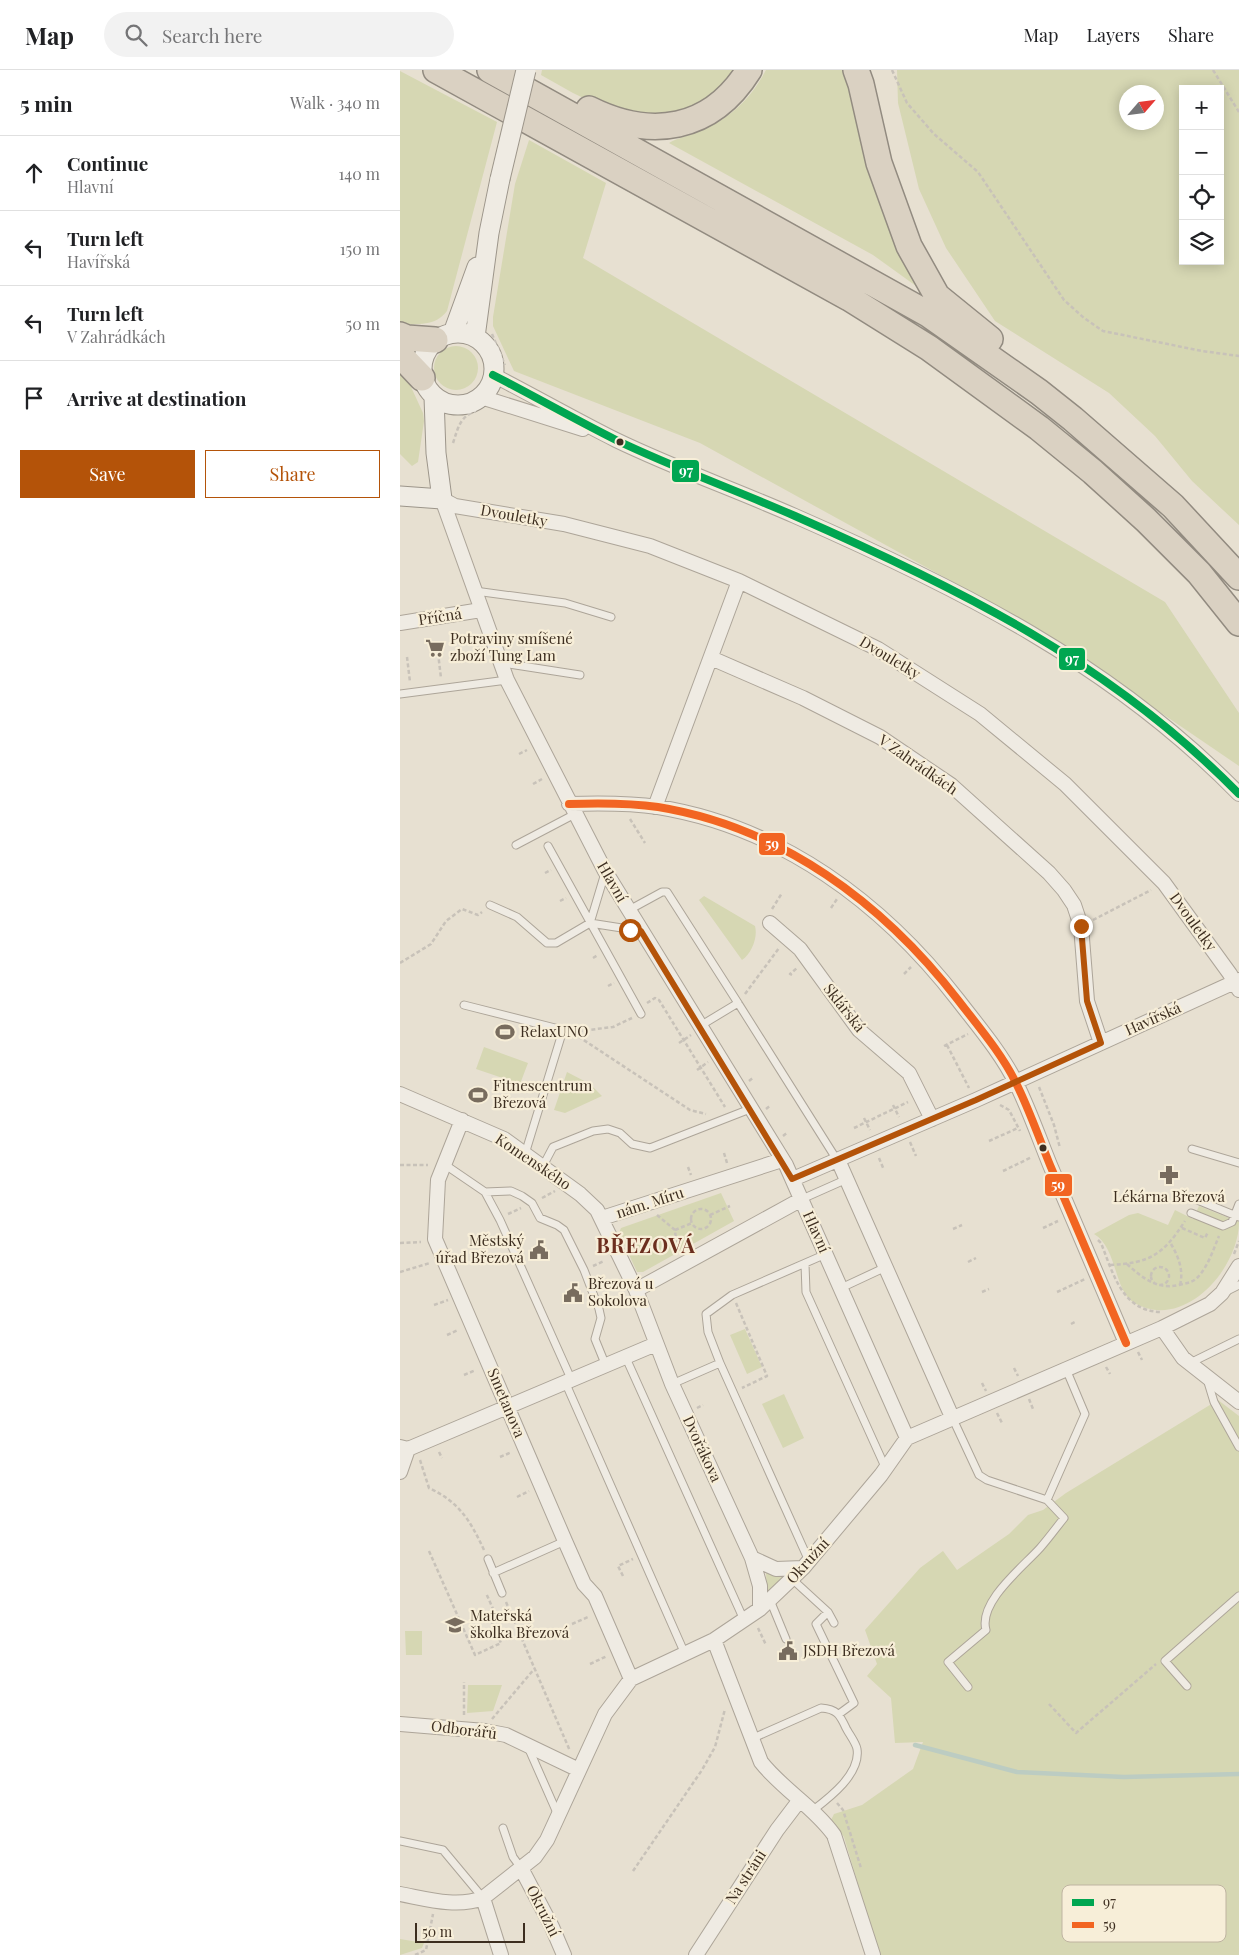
<!DOCTYPE html>
<meta charset="utf-8">
<style>
body{margin:0;font-family:"Playfair Display",serif;background:#f2f2f2;color:#202124}
.controls{position:absolute;right:15px;top:15px;display:grid;overflow:hidden;border-radius:0px;box-shadow:0 2px 12px #0003}
.controls button{width:45px;height:45px;display:grid;place-items:center;padding:0;border:0;border-bottom:1px solid #e0e0e0;background:#fff;color:#202124;font:25px sans-serif}
.compass{position:absolute;left:719px;top:15px;width:45px;height:45px;border-radius:50%;background:#fff;box-shadow:0 2px 12px #0003;rotate:62deg}
.scale{position:absolute;left:15px;bottom:12px;width:110px;box-sizing:border-box;padding-left:5px;border:2px solid #3d2e20;border-top:0;font-size:14px;line-height:18px;white-space:nowrap;color:#3d2e20;-webkit-text-stroke:4px #f7eed8;paint-order:stroke}
.stop{position:absolute;width:15px;height:15px;margin:-11px;border:4px solid #b45309;border-radius:50%;background:#fff}
.stop.end{background:#b45309;border-color:#fff;box-shadow:0 1px 5px #0008}
.list{margin:0;padding:0;list-style:none}
h2{display:flex;justify-content:space-between;align-items:center;height:65px;margin:0;padding:0 20px;font-size:21px}
h2 small{font-size:16px;font-weight:400;color:#757577}
.list li{display:grid;grid-template-columns:32px 1fr auto;gap:15px;align-items:center;box-sizing:border-box;height:75px;padding:0 20px;border-top:1px solid #e0e0e0}
.list b{display:block;font-size:19px;white-space:nowrap}
.list p{margin:0;font-size:16px;white-space:nowrap;color:#757577}
.list em{font-size:16px;font-style:normal;color:#757577}
.actions{display:flex;gap:10px;padding:15px 20px}
.actions a{flex:1;padding:11px 0;border:1px solid #b45309;border-radius:0px;text-align:center;font-size:18px;color:#b45309}
.actions .main{background:#b45309;color:#fff}
.icon{flex:none;width:28px;height:28px;fill:none;stroke:currentColor;stroke-width:2;stroke-linecap:round;stroke-linejoin:round}
.map{position:relative;flex:none;width:839px;height:1885px;overflow:hidden}
header{display:flex;align-items:center;gap:30px;box-sizing:border-box;height:70px;padding:0 25px;background:#fff;border-bottom:1px solid #e0e0e0}
header strong{font-size:24px}
nav{display:flex;gap:28px;margin-inline-start:auto;font-size:18px}
.search{width:350px;height:45px;background:#f2f2f2;display:flex;align-items:center;gap:12px;box-sizing:border-box;padding:0 18px;border-radius:28px;color:#757577;font-size:19px}
main{display:flex}
aside{flex:1;background:#fff}
.map>svg:first-child{display:block}
.green{fill:#d6d7b3;fill-rule:evenodd}
.lines{fill:none;stroke-linecap:round;stroke-linejoin:round}
.stream{stroke:#bcccc2;stroke-width:4.5}
.lane-casing{stroke:#ada599;stroke-width:9}
.street-casing{stroke:#ada599;stroke-width:16}
.secondary-casing{stroke:#9c958a;stroke-width:21}
.highway-casing{stroke:#928b80;stroke-width:28}
.path{stroke:#c8c2b9;stroke-width:2.5;stroke-dasharray:4 2.5;stroke-linecap:butt}
.lane{stroke:#efebe3;stroke-width:7}
.street{stroke:#efebe3;stroke-width:14}
.secondary{stroke:#efebe3;stroke-width:19}
.highway{stroke:#dad1c2;stroke-width:25}
.secondary-bridge-casing{stroke:#9c958a;stroke-width:21;stroke-linecap:butt}
.secondary-bridge{stroke:#efebe3;stroke-width:19}
.bus-1-casing{stroke:#f7eed8;stroke-width:11}
.bus-2-casing{stroke:#f7eed8;stroke-width:11}
.bus-1{stroke:#00a651;stroke-width:8}
.bus-2{stroke:#f26522;stroke-width:8}
.route{stroke:#b45309;stroke-width:6}
.bus-dot{fill:#3d2e20;stroke:#f7eed8;stroke-width:2}
.labels{text-anchor:middle;stroke-width:4.5;stroke-linejoin:round;paint-order:stroke}
.street-label{font-size:15px;fill:#3d2e20;stroke:#f7eed8}
.poi-label{font-size:15px;fill:#3d2e20;stroke:#f7eed8;text-anchor:start}
.district-label{font-size:20px;font-weight:bold;letter-spacing:1px;fill:#6b2e1e;stroke:#f7eed8}
.key{fill:#f7eed8;stroke:#bfb4a1;stroke-width:1}
.key-label{font-size:14px;fill:#3d2e20}
.line-badge{stroke:#f7eed8;stroke-width:2}
.badge-label{font-size:14px;text-anchor:middle;font-weight:bold;fill:#fff}
</style>
<header>
<strong>Map</strong>
<div class="search"><svg class="icon" aria-label="search" viewBox="0 0 24 24"><circle cx="10" cy="10" r="6"/><path d="M15 15l6 6"/></svg>Search here</div>
<nav><a>Map</a><a>Layers</a><a>Share</a></nav>
</header>
<main>
<aside>
<h2>5 min<small>Walk · 340 m</small></h2>
<ul class="list">
<li><svg class="icon" aria-label="ahead" viewBox="0 0 24 24"><path d="M12 20V5M6 11l6-6 6 6"/></svg><div><b>Continue</b><p>Hlavní</p></div><em>140 m</em></li>
<li><svg class="icon" aria-label="left" viewBox="0 0 24 24"><path d="M17 20v-9H6M10 6l-5 5 5 5"/></svg><div><b>Turn left</b><p>Havířská</p></div><em>150 m</em></li>
<li><svg class="icon" aria-label="left" viewBox="0 0 24 24"><path d="M17 20v-9H6M10 6l-5 5 5 5"/></svg><div><b>Turn left</b><p>V Zahrádkách</p></div><em>50 m</em></li>
<li><svg class="icon" aria-label="arrive" viewBox="0 0 24 24"><path d="M6 21V4h12l-3 4 3 4H6"/></svg><div><b>Arrive at destination</b></div></li>
</ul>
<div class="actions"><a class="main">Save</a><a>Share</a></div>
</aside>
<div class="map">
<svg width="839" height="1885" viewBox="0 0 839 1885">
<rect width="100%" height="100%" fill="#e7e0d1"/>
<path class="green" d="M 142,0 L 342,0 L 319,28 L 264,50 L 202,37 L 173,23 L 141,5 Z
M 366,0 L 443,0 L 454,39 L 523,221 L 473,185 L 269,73 C 277,68 288,66 298,62 C 329,49 350,30 366,0 Z
M 497,0 L 839,0 L 839,455 L 792,411 L 755,366 L 709,323 L 595,251 L 546,178 L 519,119 L 498,33 ZM 783,19 L 820,19 L 820,191 L 783,191 ZM 726,22 L 756,22 L 756,52 L 726,52 Z
M 0,1 L 97,52 L 47,241 C 35,257 18,253 0,255 Z
M 129,70 L 206,113 L 183,188 L 765,532 L 839,643 L 839,696 L 635,557 L 300,373 L 114,301 L 93,256 L 93,247 L 115,114 Z
M34 298a22 22 0 1 1 44 0a22 22 0 1 1-44 0Z
M 0,300 L 6,306 L 23,343 L 24,351 L 18,392 L 12,396 L 0,384 Z
M 304,826 L 355,856 C 358,867 352,883 342,890 L 299,830 Z
M 84,977 L 128,993 L 120,1014 L 76,999 Z
M 167,1002 L 190,1014 L 202,1026 L 165,1043 L 154,1040 Z
M 321,1123 L 334,1151 L 243,1202 L 237,1202 L 219,1163 L 221,1158 Z
M 799,1136 L 839,1152 C 839,1199 783,1263 733,1232 C 714,1220 717,1177 694,1164 L 729,1145 L 738,1143 L 768,1155 L 775,1140 L 793,1149 Z
M 345,1259 L 362,1297 L 347,1304 L 330,1265 Z
M 384,1324 L 404,1368 L 383,1378 L 362,1334 Z
M 818,1330 L 839,1346 L 839,1885 L 479,1885 L 444,1767 L 431,1750 L 434,1744 L 462,1735 L 513,1699 L 523,1672 L 495,1673 L 491,1628 L 467,1606 L 477,1594 L 465,1560 L 520,1498 L 543,1481 L 557,1500 L 609,1464 L 628,1445 L 643,1440 L 666,1423 Z
M 366,1503 L 388,1506 L 367,1526 Z
M 5,1561 L 22,1561 L 22,1585 L 6,1585 Z
M 68,1615 L 102,1615 L 93,1641 L 67,1643 Z
M 0,1869 L 24,1873 L 22,1878 L 0,1885 Z"/>
<g class="lines">
<path class="stream" d="M 515,1675 L 617,1702 L 724,1707 L 839,1704"/>
<g class="lane-casing">
<path id="lane" d="M 75,521 L 165,533 L 211,547
M 101,596 L 109,594 L 180,605
M 0,624 L 107,610
M 116,775 L 175,744
M 148,776 L 241,944
M 90,835 L 117,847 L 147,873 L 156,873 L 190,853 L 241,861
M 229,840 L 262,822 L 267,822 L 338,933
M 190,853 L 205,803
M 64,935 L 163,960 L 125,1084
M 300,956 L 338,933 L 437,1090
M 792,1079 L 839,1093
M 44,1094 L 85,1122 L 100,1150 L 172,1311
M 143,1096 L 153,1077 L 193,1061 L 208,1059 L 220,1063 L 232,1074 L 250,1078 L 350,1039
M 85,1122 L 111,1121 L 122,1126 L 132,1133 L 140,1148 L 157,1155 L 164,1160 L 184,1200 L 199,1239 L 201,1248 L 195,1269 L 206,1296
M 790,1127 L 839,1147
M 402,1129 L 447,1109
M 791,1143 L 823,1156 L 832,1152 L 839,1134
M 405,1194 L 406,1222 L 486,1399
M 441,1218 L 486,1197
M 825,1222 L 839,1215
M 226,1288 L 344,1550
M 790,1293 L 839,1269
M 807,1309 L 814,1332 L 839,1377
M 166,1314 L 285,1584
M 272,1314 L 320,1293
M 552,1347 L 579,1405 L 587,1410 L 647,1430 L 685,1344 L 666,1299
M 88,1489 L 102,1523
M 409,1491 L 320,1293 L 308,1262 L 306,1244 L 332,1225 L 426,1184
M 93,1503 L 165,1471
M 392,1509 L 428,1542 L 434,1553
M 370,1530 L 386,1569
M 428,1542 L 416,1554 L 454,1633 L 439,1644
M 787,1616 L 765,1591 L 839,1526
M 568,1617 L 548,1592 L 586,1560 C 578,1532 623,1497 640,1478 C 648,1469 656,1458 664,1448 L 647,1430
M 351,1669 L 421,1638 C 437,1639 440,1645 446,1658 C 449,1664 456,1673 457,1679 C 461,1704 429,1728 412,1741
M 128,1677 L 158,1745
M 103,1758 L 113,1787 L 121,1798
M 0,1771 L 43,1780 L 83,1828"/>
</g>
<g class="street-casing">
<path id="street" d="M 93,305 C 134,326 174,349 216,370 C 274,398 336,420 395,446 C 559,518 712,594 839,724
M 81,327 L 183,359
M 42,429 L 107,610 L 205,801 L 386,1095 L 507,1368
M 42,429 L 55,436 L 164,454 L 250,476 L 339,511 L 478,579 L 580,644 L 665,714 L 764,813 L 830,904 L 839,920
M 0,553 L 81,540
M 311,588 L 403,628 L 480,667 L 551,715 L 649,803 L 664,820 L 674,835 L 681,856 L 687,931 L 701,973
M 169,734 C 198,733 230,733 258,737 C 381,757 483,833 558,930 C 578,956 602,984 616,1013 C 629,1039 639,1068 650,1095 C 675,1154 701,1214 726,1273
M 255,737 L 339,511
M 370,853 L 400,879 L 459,960 L 509,1003 L 532,1049
M 0,1024 L 104,1069 L 180,1124 L 197,1140 L 236,1220 L 272,1314 L 352,1488 L 360,1516 L 360,1539
M 62,1050 L 38,1110 L 35,1169 L 165,1471 L 184,1514 L 195,1526 L 231,1609
M 438,1090 L 552,1347
M 393,1109 L 576,1030 L 839,910
M 202,1148 L 382,1090
M 236,1220 L 402,1129
M 762,1258 L 783,1288 L 839,1332
M 0,1377 L 8,1379 L 256,1274
M 0,1402 L 8,1379
M 352,1488 L 376,1499 L 403,1498
M 314,1570 L 361,1692 C 382,1719 414,1737 434,1765 L 473,1885
M 0,1654 L 85,1661 L 106,1665 L 179,1700
M 121,1798 L 152,1857 L 164,1885
M 0,1824 C 27,1829 57,1838 83,1828 L 135,1787 L 147,1770 L 205,1644 L 231,1609 L 314,1570 L 360,1539 L 403,1498 L 481,1405 L 507,1368 L 762,1258 L 810,1234 L 822,1223 L 839,1196
M 83,1828 L 101,1885
M 296,1885 L 377,1760 L 399,1731"/>
</g>
<g class="secondary-casing">
<path id="secondary" d="M22 299a36 36 0 1 1 72 0a36 36 0 1 1-72 0Z
M 53,263 L 77,197
M 75,267 L 89,163 L 100,109
M 0,426 L 42,429 L 36,383 L 34,327"/>
</g>
<g class="highway-casing">
<path id="highway" d="M 36,0 L 449,228 L 529,278 L 639,358 L 693,402 L 746,450 L 799,503 L 839,553
M 90,0 L 528,244 L 639,322 L 673,349 L 773,436 L 839,507
M 456,0 L 461,14 L 479,93 L 509,176 L 537,226 L 590,269
M 189,39 C 251,70 311,61 349,0
M 0,265 L 7,268 L 35,270
M 0,285 L 22,308"/>
</g>
<path class="path" d="M 492,0 L 507,33 L 534,64 L 578,102 L 664,230 L 684,248 L 703,261 L 802,281 L 839,286
M 813,0 L 839,42
M 92,264 L 105,295
M 53,373 C 58,358 60,346 76,341
M 38,583 L 41,608
M 7,587 L 10,612
M 119,684 L 127,680
M 133,714 L 142,709
M 230,749 L 245,773
M 145,803 L 151,800
M 160,831 L 166,828
M 431,838 L 437,829
M 372,839 L 382,823
M 693,850 L 751,820
M 193,888 L 198,885
M 0,893 L 31,874 L 46,851 L 62,839 L 78,845 L 82,842
M 504,904 L 511,897
M 392,905 L 390,904 L 397,898
M 208,916 L 214,913
M 345,924 L 379,878
M 247,933 L 255,928 L 259,930 L 325,1037
M 172,962 L 213,957 L 232,948
M 173,963 L 290,1040 L 306,1044
M 279,973 L 291,965
M 547,975 L 569,1018
M 544,976 L 568,964
M 297,1000 L 308,992
M 349,1011 L 354,1007
M 639,1017 L 654,1055 L 660,1078
M 493,1035 L 499,1047
M 600,1035 L 609,1040 L 620,1061
M 366,1039 L 371,1035
M 464,1048 L 470,1060
M 454,1058 L 508,1032
M 383,1066 L 388,1062
M 589,1071 L 618,1058
M 510,1072 L 516,1086
M 324,1083 L 327,1093
M 479,1088 L 484,1100
M 0,1095 L 28,1095
M 288,1097 L 291,1105
M 603,1101 L 632,1087
M 142,1128 L 155,1121
M291 1149a10 10 0 1 1 20 0a10 10 0 1 1-20 0Z
M 108,1144 L 121,1138
M 257,1145 L 275,1160 L 277,1181
M 310,1145 L 330,1136
M 643,1158 L 658,1151
M 782,1158 L 805,1168 L 808,1162
M 553,1159 L 562,1155
M 275,1160 L 292,1153
M 698,1170 L 701,1173 C 713,1203 722,1242 762,1242
M 0,1173 L 21,1172
M 771,1174 C 778,1186 784,1200 780,1215
M 834,1184 L 839,1171
M 568,1192 L 576,1188
M 727,1194 C 742,1208 758,1220 779,1215 C 786,1213 792,1213 797,1208 C 808,1197 813,1180 819,1166
M 710,1195 C 750,1193 763,1185 785,1151
M 193,1196 L 204,1191
M751 1206a9 9 0 1 1 18 0a9 9 0 1 1-18 0Z
M 0,1202 L 30,1193
M 582,1222 L 589,1219
M 657,1222 L 685,1209
M 336,1233 L 367,1306 L 342,1318
M 34,1235 L 48,1230
M 671,1254 L 675,1252
M 47,1265 L 58,1260
M 738,1282 L 742,1290
M 706,1297 L 710,1304
M 614,1298 L 618,1306
M 64,1305 L 76,1300
M 582,1313 L 586,1321
M 629,1329 L 633,1339
M 297,1338 L 303,1335
M 597,1343 L 602,1353
M 39,1382 L 42,1388
M 100,1387 L 112,1382
M 20,1390 L 29,1418 C 59,1432 70,1450 84,1480
M 117,1427 L 129,1421
M 29,1481 L 75,1585 L 101,1573 L 91,1550 L 97,1548 L 86,1523
M 223,1506 L 218,1496 L 233,1489
M 106,1532 L 170,1681
M 172,1554 L 188,1547
M 358,1558 L 366,1575
M 190,1594 L 207,1586
M 649,1634 L 676,1663 L 756,1594
M 64,1645 L 64,1612
M 92,1649 L 135,1598
M 437,1733 L 443,1740 L 461,1798
M 233,1801 L 302,1700 L 315,1677 L 325,1639
M 15,1885 L 26,1880 L 33,1844"/>
<use href="#lane" class="lane"/>
<use href="#street" class="street"/>
<use href="#secondary" class="secondary"/>
<use href="#highway" class="highway"/>
<g class="secondary-bridge-casing">
<path id="secondary-bridge" d="M 100,109 L 126,0"/>
</g>
<use href="#secondary-bridge" class="secondary-bridge"/>
<g class="bus-1-casing">
<path id="bus-1" d="M 93,305 C 134,326 174,349 216,370 C 274,398 336,420 395,446 C 559,518 712,594 839,724"/>
</g>
<g class="bus-2-casing">
<path id="bus-2" d="M 169,734 C 198,733 230,733 258,737 C 381,757 483,833 558,930 C 578,956 602,984 616,1013 C 629,1039 639,1068 650,1095 C 675,1154 701,1214 726,1273"/>
</g>
<use href="#bus-1" class="bus-1"/>
<use href="#bus-2" class="bus-2"/>
</g>
<g class="lines">
<path class="route" d="M 230,860 L 241,861 L 392,1109 L 576,1030 L 701,973 L 687,931 L 681,856"/>
</g>
<defs>
<g id="supermarket-bare" transform="scale(1.5)"><path d="M-6-5.5h2.5l.6 2H6L4.5 2H-2.5L-4.4-4H-6ZM-1.5 3.2a1.3 1.3 0 1 0 .1 0ZM3 3.2a1.3 1.3 0 1 0 .1 0Z" fill="#786c5e" stroke="#f7eed8" stroke-width="2.5" paint-order="stroke"/></g>
<g id="stadium-bare" transform="scale(1.5)"><path d="M0-5a6.5 5 0 1 0 0 10a6.5 5 0 1 0 0-10ZM-3.5-1.8h7v3.6h-7Z" fill="#786c5e" stroke="#f7eed8" stroke-width="2.5" paint-order="stroke"/></g>
<g id="pharmacy-bare" transform="scale(1.5)"><path d="M-2-6h4v4h4v4h-4v4h-4v-4h-4v-4h4Z" fill="#786c5e" stroke="#f7eed8" stroke-width="2.5" paint-order="stroke"/></g>
<g id="civic-bare" transform="scale(1.5)"><path d="M-.6-6.5H3V-4.5H.6V-3L4-1V1h2V6H-6V1h2V-1L-.6-3ZM-1.2 2.5V6h2.4V2.5Z" fill="#786c5e" stroke="#f7eed8" stroke-width="2.5" paint-order="stroke"/></g>
<g id="school-bare" transform="scale(1.5)"><path d="M0-5L7-2L0 1L-7-2ZM-4 1L0 2.5L4 1V4Q0 6-4 4Z" fill="#786c5e" stroke="#f7eed8" stroke-width="2.5" paint-order="stroke"/></g>
</defs>
<g fill-rule="evenodd">
<use href="#supermarket-bare" x="35" y="578"/>
<use href="#stadium-bare" x="105" y="962"/>
<use href="#stadium-bare" x="78" y="1025"/>
<use href="#pharmacy-bare" x="769" y="1105"/>
<use href="#civic-bare" x="139" y="1180"/>
<use href="#civic-bare" x="173" y="1223"/>
<use href="#school-bare" x="55" y="1555"/>
<use href="#civic-bare" x="388" y="1581"/>
</g>
<g class="bus-dot">
<circle cx="220" cy="372" r="4.5"/>
<circle cx="643" cy="1078" r="4.5"/>
</g>
<g class="labels">
<g class="street-label">
<text transform="translate(114 446) rotate(10)" y="5">Dvouletky</text>
<text transform="translate(40 547) rotate(-9)" y="5">Příčná</text>
<text transform="translate(490 588) rotate(31)" y="5">Dvouletky</text>
<text transform="translate(518 695) rotate(35)" y="5">V Zahrádkách</text>
<text transform="translate(212 812) rotate(60)" y="5">Hlavní</text>
<text transform="translate(793 852) rotate(54)" y="5">Dvouletky</text>
<text transform="translate(444 938) rotate(52)" y="5">Sklářská</text>
<text transform="translate(753 949) rotate(-24)" y="5">Havířská</text>
<text transform="translate(133 1092) rotate(34)" y="5">Komenského</text>
<text transform="translate(250 1133) rotate(-18)" y="5">nám. Míru</text>
<text transform="translate(416 1162) rotate(66)" y="5">Hlavní</text>
<text transform="translate(106 1333) rotate(67)" y="5">Smetanova</text>
<text transform="translate(302 1379) rotate(65)" y="5">Dvořákova</text>
<text transform="translate(408 1491) rotate(-48)" y="5">Okružní</text>
<text transform="translate(64 1660) rotate(7)" y="5">Odborářů</text>
<text transform="translate(346 1807) rotate(-57)" y="5">Na stráni</text>
<text transform="translate(143 1841) rotate(63)" y="5">Okružní</text>
</g>
<g class="poi-label">
<text x="50" y="574">Potraviny smíšené<tspan x="50" dy="17">zboží Tung Lam</tspan></text>
<text x="120" y="967">RelaxUNO</text>
<text x="93" y="1021">Fitnescentrum<tspan x="93" dy="17">Březová</tspan></text>
<text x="769" y="1132" text-anchor="middle">Lékárna Březová</text>
<text x="124" y="1176" text-anchor="end">Městský<tspan x="124" dy="17">úřad Březová</tspan></text>
<text x="188" y="1219">Březová u<tspan x="188" dy="17">Sokolova</tspan></text>
<text x="70" y="1551">Mateřská<tspan x="70" dy="17">školka Březová</tspan></text>
<text x="403" y="1586">JSDH Březová</text>
</g>
<g class="district-label">
<text x="246" y="1183">BŘEZOVÁ</text>
</g>
</g>
<rect x="662" y="1815" width="164" height="57" rx="8" class="key"/>
<rect x="672" y="1829" width="22" height="7" fill="#00a651"/>
<rect x="672" y="1852" width="22" height="6" fill="#f26522"/>
<g class="key-label">
<text x="703" y="1837">97</text>
<text x="703" y="1860">59</text>
</g>
<g class="line-badge">
<rect x="271" y="389" width="29" height="24" rx="5" fill="#00a651"/>
<rect x="658" y="577" width="28" height="24" rx="5" fill="#00a651"/>
<rect x="358" y="762" width="28" height="24" rx="5" fill="#f26522"/>
<rect x="644" y="1103" width="29" height="24" rx="5" fill="#f26522"/>
</g>
<g class="badge-label">
<text x="286" y="406">97</text>
<text x="672" y="594">97</text>
<text x="372" y="779">59</text>
<text x="658" y="1120">59</text>
</g>
</svg>
<div class="controls">
<button>+</button>
<button>−</button>
<button><svg class="icon" aria-label="locate" viewBox="0 0 24 24"><circle cx="12" cy="12" r="6"/><path d="M12 2v4M12 18v4M2 12h4M18 12h4"/></svg></button>
<button><svg class="icon" aria-label="layers" viewBox="0 0 24 24"><path d="M12 4l9 5-9 5-9-5zM3 14l9 5 9-5"/></svg></button>
</div>
<svg class="compass" viewBox="-18 -18 36 36"><path d="M0-13l5 13h-10z" fill="#e53935"/><path d="M0 13l5-13h-10z" fill="#757577"/></svg>
<div class="scale">50 m</div>
<div class="stop" style="left:230px;top:860px"></div>
<div class="stop end" style="left:681px;top:856px"></div>
</div>
</main>
